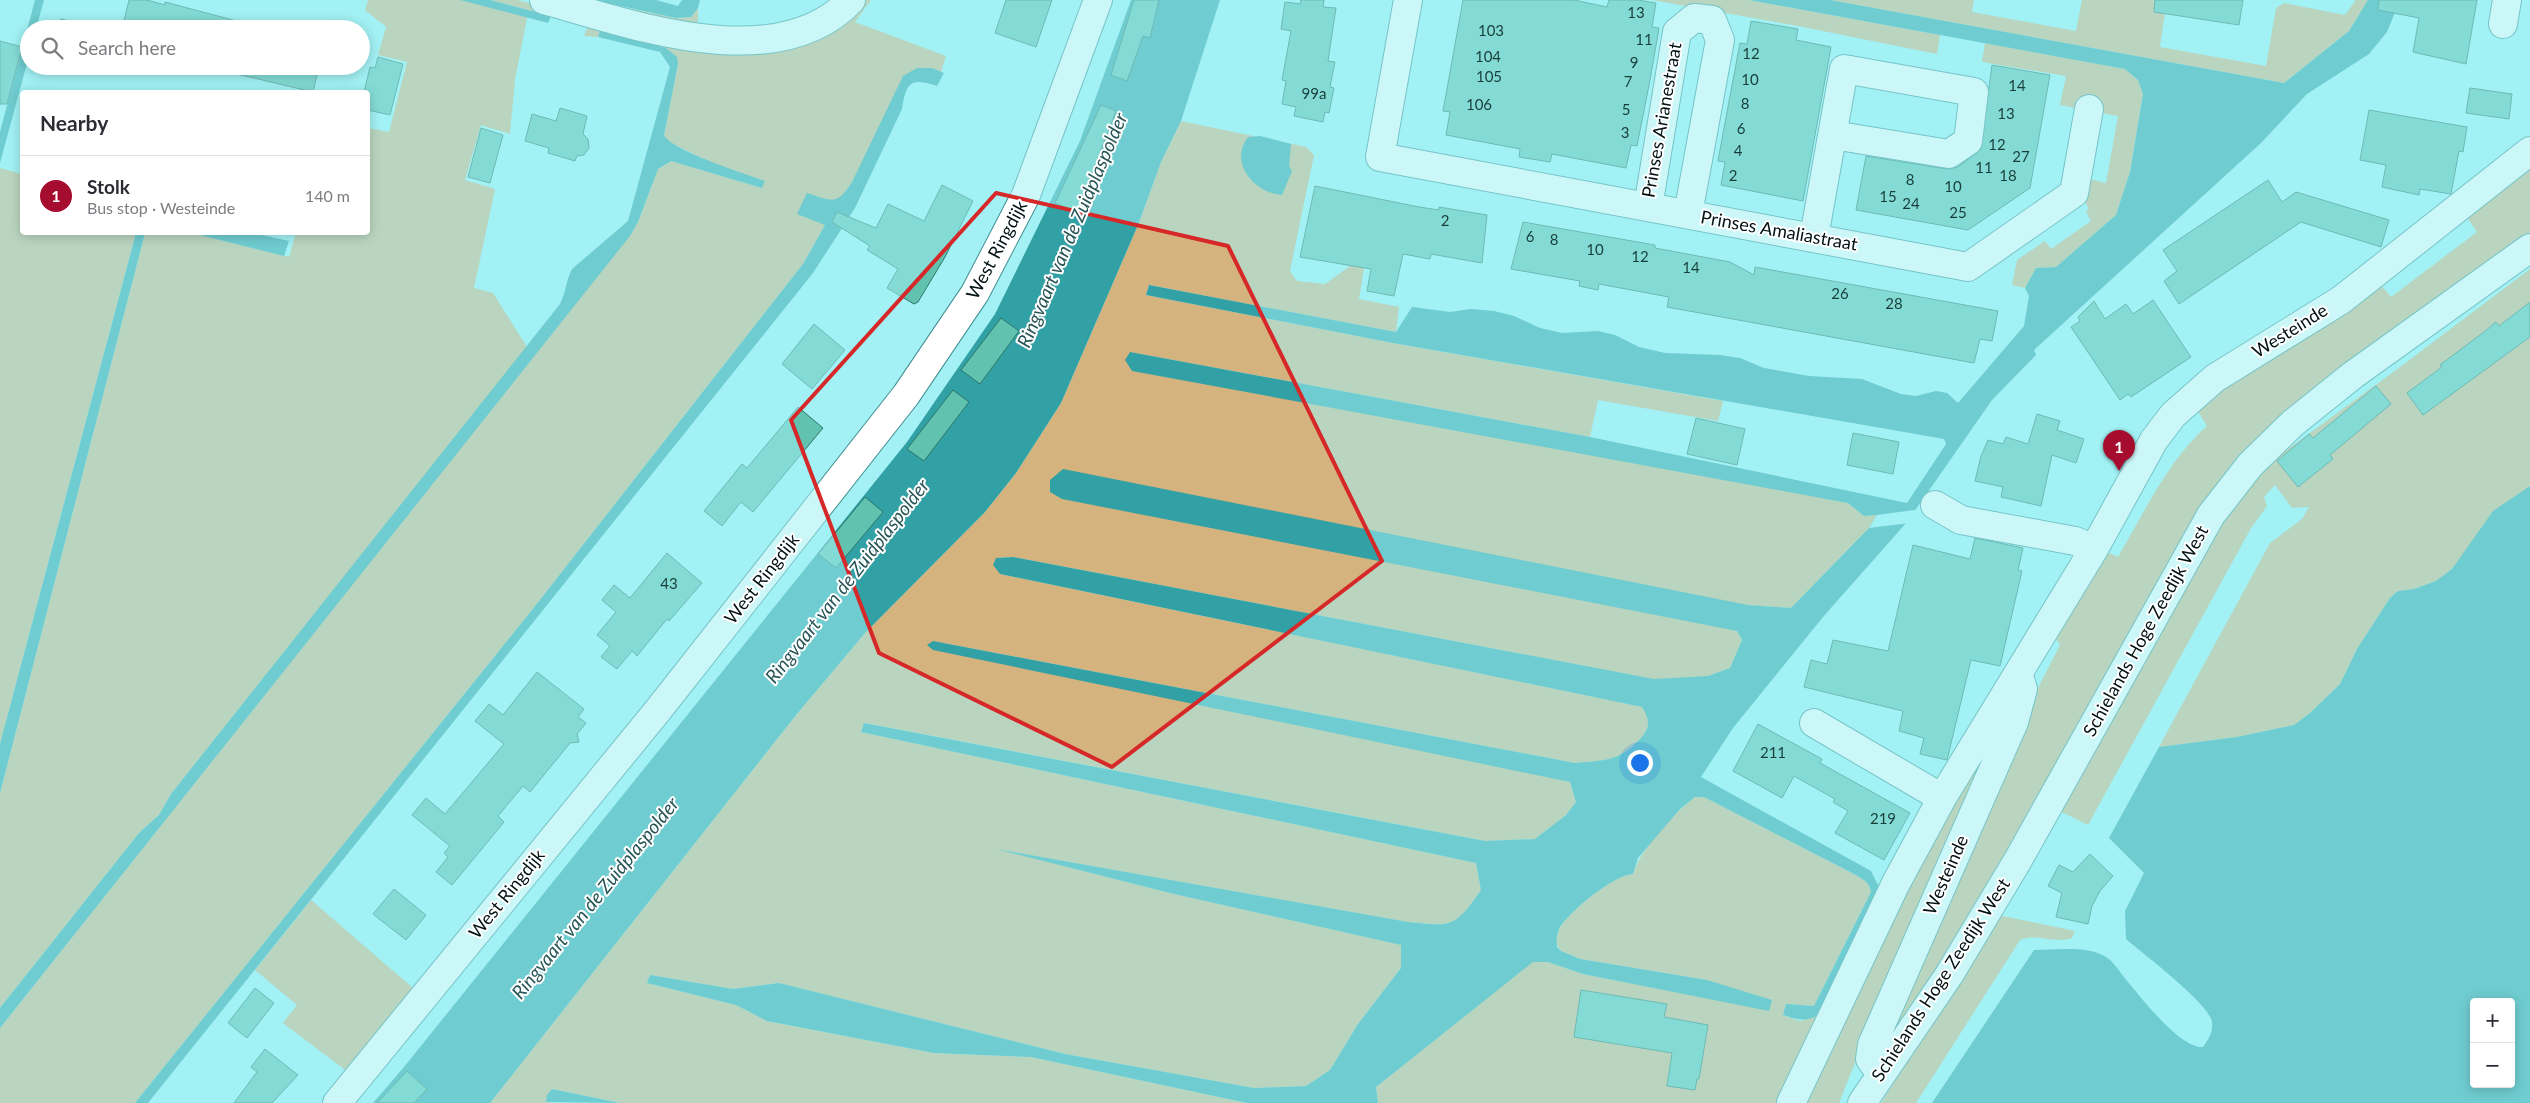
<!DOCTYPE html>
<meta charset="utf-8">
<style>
body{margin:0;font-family:Lato,sans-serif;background:#f7f7f7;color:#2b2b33}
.controls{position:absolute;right:15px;bottom:15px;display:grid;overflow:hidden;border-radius:5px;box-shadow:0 2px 12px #0003}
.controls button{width:45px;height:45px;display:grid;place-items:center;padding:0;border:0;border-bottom:1px solid #e1e1e2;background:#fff;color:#2b2b33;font:25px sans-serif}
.you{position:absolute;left:1639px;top:762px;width:18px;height:18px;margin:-12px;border:4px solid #fff;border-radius:50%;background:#1a73e8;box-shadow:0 0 0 8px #1a73e833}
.badge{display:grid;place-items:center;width:32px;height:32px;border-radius:50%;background:#a60c2e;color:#fff;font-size:16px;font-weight:700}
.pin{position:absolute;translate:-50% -41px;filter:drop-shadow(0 1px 2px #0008)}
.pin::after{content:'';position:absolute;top:26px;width:18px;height:15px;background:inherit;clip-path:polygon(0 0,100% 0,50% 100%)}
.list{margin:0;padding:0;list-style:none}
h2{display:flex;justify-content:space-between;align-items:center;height:65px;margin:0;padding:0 20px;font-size:21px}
h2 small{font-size:16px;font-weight:400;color:#7c7c81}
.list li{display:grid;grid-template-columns:32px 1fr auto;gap:15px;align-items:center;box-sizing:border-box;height:80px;padding:0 20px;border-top:1px solid #e1e1e2}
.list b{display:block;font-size:19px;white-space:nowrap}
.list p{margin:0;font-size:16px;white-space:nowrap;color:#7c7c81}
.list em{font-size:16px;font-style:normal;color:#7c7c81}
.icon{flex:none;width:28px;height:28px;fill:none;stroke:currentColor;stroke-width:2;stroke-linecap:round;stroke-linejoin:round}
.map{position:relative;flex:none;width:2530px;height:1103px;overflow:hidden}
.search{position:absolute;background:#fff;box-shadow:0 2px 12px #0003;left:20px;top:20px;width:350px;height:55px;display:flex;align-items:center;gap:12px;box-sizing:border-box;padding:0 18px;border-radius:28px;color:#7c7c81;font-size:19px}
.panel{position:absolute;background:#fff;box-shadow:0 2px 12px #0003;left:20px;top:90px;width:350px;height:145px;border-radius:5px}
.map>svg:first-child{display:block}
.green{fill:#d4b37e}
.water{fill:#32a1a5;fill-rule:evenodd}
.pier{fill:#a3f1f4}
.building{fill:#61c2af;stroke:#2c7769}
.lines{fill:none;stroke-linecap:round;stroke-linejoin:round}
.minor-casing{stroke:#408f92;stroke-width:30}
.minor{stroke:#fff;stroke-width:28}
.marked{fill:none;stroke:#d62828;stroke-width:4;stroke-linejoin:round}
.labels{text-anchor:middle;stroke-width:4;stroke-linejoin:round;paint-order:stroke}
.number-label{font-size:15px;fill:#183e3a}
.street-label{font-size:18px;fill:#001213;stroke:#fff}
.water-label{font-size:19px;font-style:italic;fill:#275557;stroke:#fff}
</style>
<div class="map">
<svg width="2530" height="1103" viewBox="0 0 2530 1103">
<rect width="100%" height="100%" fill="#a3f1f4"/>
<path class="green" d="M 368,0 L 475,0 L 528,13 L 515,79 L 510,134 L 481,125 L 465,180 L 495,189 L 474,288 L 493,293 L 527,347 L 171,794 L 159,815 L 139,833 L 0,1008 L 0,793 L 145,233 L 192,233 L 289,257 L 296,233 L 368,232 L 368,128 L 389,132 L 407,62 L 378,55 L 386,27 L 365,10 Z
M 490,0 L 517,0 L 549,8 L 551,16 Z
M 864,0 L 871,0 L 855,22 L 946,56 L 941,72 L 932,68 L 917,68 L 852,182 L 842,197 L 832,201 L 825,225 L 803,264 L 532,610 L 135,1103 L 0,1103 L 0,1028 L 629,236 L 638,222 L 658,169 L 671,161 L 762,188 L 667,141 L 664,135 L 678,64 L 666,48 L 600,31 L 598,37 L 584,36 L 587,28 L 603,23 L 789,49 L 821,38 L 838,27 Z
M 1652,0 L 1749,0 L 1940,35 L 1937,54 L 1798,26 Z
M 1830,0 L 1974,0 L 1972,12 L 2076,31 L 2082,0 L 2167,0 L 2160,47 L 2266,66 L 2276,8 L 2284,3 L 2345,15 L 2356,0 L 2368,0 L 2349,31 L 2284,83 Z
M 613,5 L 676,18 L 691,17 L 698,8 L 698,22 L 693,30 L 618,14 Z
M 1985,43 L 2125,69 L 2138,80 L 2143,94 L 2130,172 L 2116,215 L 2056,267 L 2036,268 L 2025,288 L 2012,285 L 2017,260 L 2045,241 L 2051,249 L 2091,221 L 2086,212 L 2089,209 L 2084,200 L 2088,179 L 2106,183 L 2118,116 L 2100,113 L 2101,106 L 2078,101 L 2076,108 L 2060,105 L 2066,76 L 1982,62 Z
M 1181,121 L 1306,147 L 1314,155 L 1290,271 L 1297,281 L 1325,284 L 1357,261 L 1365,262 L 1359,299 L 1399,307 L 1396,332 L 1149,285 L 1146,295 L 1393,343 L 1723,401 L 1718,421 L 1598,400 L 1590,437 L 1130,352 L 1837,501 L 1848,503 L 1864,516 L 1877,515 L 1869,528 L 1791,608 L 1748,605 L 1737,631 L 1742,640 L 1730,668 L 1708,676 L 1633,693 L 1653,679 L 1013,557 L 996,558 L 1000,574 L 1643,707 C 1651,721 1650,729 1639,740 C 1618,762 1604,760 1575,763 L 933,641 L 1570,782 L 1576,802 L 1566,815 L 1535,839 L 1485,841 L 865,723 L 861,732 L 1476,863 L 1481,890 C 1454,929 1453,926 1408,922 L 1006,851 L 1170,893 L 1402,945 L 1401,968 L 1358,1024 L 1330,1070 L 1306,1086 L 1254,1088 L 1065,1054 L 779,983 L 733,989 L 650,975 L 647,983 L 736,1005 L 767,1021 L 934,1053 L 1031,1057 L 1247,1103 L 620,1103 L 552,1089 L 547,1102 L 552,1103 L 490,1103 L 796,715 L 865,633 L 985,512 L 1016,473 L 1061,403 L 1138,225 L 1161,162 Z
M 2530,164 L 2530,239 L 2275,427 L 1982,901 L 1892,1035 L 1890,1034 L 2036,692 L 2060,645 L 2056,639 L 2105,551 L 2118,557 C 2144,513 2168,460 2207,426 L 2197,410 L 2211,397 L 2381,285 L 2391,297 L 2477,232 L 2466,216 Z
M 0,168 L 22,174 L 22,232 L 136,233 L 0,744 Z
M 2530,269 L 2530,486 L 2513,499 L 2452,569 L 2436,581 L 2414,589 L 2398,591 L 2390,598 L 2357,649 L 2340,684 L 2310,713 L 2294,725 L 2237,737 L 2159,747 L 2270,543 L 2302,519 L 2309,507 L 2292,508 L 2275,485 L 2264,497 L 2267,506 L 2251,528 L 2088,825 L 2058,810 L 2219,523 L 2266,465 L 2396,370 Z
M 1986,743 L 1991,746 L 1893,967 L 1839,1103 L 1802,1103 L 1847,998 Z
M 1695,797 L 1704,797 L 1856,875 C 1864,880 1869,882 1871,892 L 1814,1006 L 1786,1004 L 1783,1015 L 1800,1021 L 1818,1015 L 1787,1103 L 1378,1103 L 1376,1087 L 1533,961 L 1548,962 L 1583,974 L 1706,998 L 1707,980 L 1580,959 L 1561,951 L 1556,943 C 1557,938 1558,931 1560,927 C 1571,910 1614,875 1633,874 C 1643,845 1671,816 1695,797 Z
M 311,900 L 413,988 L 349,1073 L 283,1023 L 297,1005 L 255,970 Z
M 1998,915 L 2075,931 L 2072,938 C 2054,944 2037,933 2020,940 L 1916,1103 L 1881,1103 Z"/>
<path class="water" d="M 35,0 L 44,0 L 36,29 L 29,29 L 29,56 L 0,163 L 0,132 Z
M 460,0 L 490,0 L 551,16 L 548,23 Z
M 593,0 L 656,0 L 678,6 L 682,0 L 700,0 L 698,8 L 691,17 L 676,18 Z
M 1131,0 L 1220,0 L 1181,121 L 1161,162 L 1138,225 L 1061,403 L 1016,473 L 985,512 L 865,633 L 796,715 L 490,1103 L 373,1103 L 404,1067 L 907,442 L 995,314 L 1080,141 Z
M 1749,0 L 1830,0 L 2284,83 L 2349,31 L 2368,0 L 2400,0 L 2387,32 L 2369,54 L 2307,94 L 2261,143 L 2034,350 L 2036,355 L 1992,400 L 1907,522 L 1823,617 L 1733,728 L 1701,777 L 1871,871 L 1880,889 L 1818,1015 C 1805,1023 1796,1019 1783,1015 L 1786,1004 L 1814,1006 L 1871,892 C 1869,882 1864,880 1856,875 L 1704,797 L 1695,797 L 1680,809 L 1638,858 L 1633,874 C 1614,875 1571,910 1560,927 C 1557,932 1556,941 1557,947 L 1561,951 L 1580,959 L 1707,980 L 1772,1000 L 1769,1011 L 1583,974 L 1548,962 L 1533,962 L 1376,1087 L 1378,1103 L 1247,1103 L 1031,1057 L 934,1053 L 767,1021 L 736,1005 L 647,983 L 650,975 L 733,989 L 779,983 L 1065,1054 L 1254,1088 L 1306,1086 L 1330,1070 L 1358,1024 L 1401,968 L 1401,945 L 1170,893 L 996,849 L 1408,922 C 1452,926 1454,929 1481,890 L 1476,863 L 861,732 L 864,723 L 1485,841 L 1535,839 L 1566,815 L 1576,802 L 1570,782 L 933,650 L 927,645 L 933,641 L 1575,763 C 1604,760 1618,762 1639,740 C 1650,729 1651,721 1642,707 L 1000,574 L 993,565 L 996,558 L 1013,557 L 1654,679 L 1708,676 L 1730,668 L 1742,640 L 1737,631 L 1062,499 L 1050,492 L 1050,480 L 1063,469 L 1748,605 L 1791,608 L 1869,528 L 1877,515 L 1864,516 L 1848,503 L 1837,501 L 1132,371 L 1125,360 L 1130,352 L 1590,437 L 1907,503 L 1946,444 L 1944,439 L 1393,343 L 1146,295 L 1149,285 L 1396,332 L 1412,307 L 1450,312 L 1471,309 L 1494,311 L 1514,316 L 1540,328 L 1562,333 L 1598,331 L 1615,335 L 1639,347 L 1665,353 L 1720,355 L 1740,358 L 1764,368 L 1809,376 L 1862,379 L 1901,394 L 1916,396 L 1936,391 L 1947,393 L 1958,403 L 2024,326 L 2029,296 L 2025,288 L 2036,268 L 2056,267 L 2116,215 L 2130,172 L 2143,94 L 2138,80 L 2125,69 Z
M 600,31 L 666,48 L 677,57 L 678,64 L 664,135 C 672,151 744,173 765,181 L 762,188 L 671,161 L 658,169 L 638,222 L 630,236 L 0,1028 L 0,1008 L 139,833 L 159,815 L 171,794 L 560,304 C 566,292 566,281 572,269 L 628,221 L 670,67 L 660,52 L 598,37 Z
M 917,68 L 932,68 L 944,73 L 937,86 C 911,77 906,82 902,109 L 855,208 L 813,273 L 148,1103 L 135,1103 L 532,610 L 803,264 L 825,225 L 797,214 L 807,193 C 832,201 837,206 852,182 L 903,76 Z
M 1260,136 L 1291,144 L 1289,166 L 1292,171 L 1282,195 C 1255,193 1228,163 1248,137 Z
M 136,233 L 145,233 L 0,793 L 0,744 Z
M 192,233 L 253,233 L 289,241 L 284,256 Z
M 2530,486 L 2530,1103 L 1932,1103 L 2034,950 C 2056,950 2087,945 2106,957 C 2113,961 2119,971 2124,977 C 2139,995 2180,1049 2203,1047 C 2209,1039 2213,1032 2212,1022 C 2210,1004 2142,953 2126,939 L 2125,911 L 2144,873 L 2109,838 L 2159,747 L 2237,737 L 2294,725 L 2310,713 L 2340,684 L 2357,649 L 2390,598 L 2398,591 L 2414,589 L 2436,581 L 2452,569 L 2493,511 ZM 2474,1002 L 2511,1002 L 2511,1084 L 2474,1084 Z
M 552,1089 L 620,1103 L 546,1102 L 547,1095 Z"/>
<path class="pier" d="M 1914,510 L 1918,511 L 1910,523 L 1869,528 L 1877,515 Z"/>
<path class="building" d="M 129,0 L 147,0 L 165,5 L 165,2 L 259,27 L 258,29 L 122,29 Z
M 1006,0 L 1052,0 L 1036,47 L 995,33 Z
M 1134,0 L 1159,0 L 1150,38 L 1143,36 L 1127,81 L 1111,75 Z
M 1301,0 L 1324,0 L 1323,7 L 1336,8 L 1328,61 L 1335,62 L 1330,87 L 1334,88 L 1329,113 L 1325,112 L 1323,122 L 1294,116 L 1296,107 L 1282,104 L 1286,81 L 1282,80 L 1291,31 L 1281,29 L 1285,2 L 1300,4 Z
M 1463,0 L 1574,0 L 1607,7 L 1609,0 L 1638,0 L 1656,3 L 1652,27 L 1659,28 L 1650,80 L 1637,146 L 1631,145 L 1626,168 L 1552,154 L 1550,162 L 1519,157 L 1520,149 L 1446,135 L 1450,112 L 1443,111 Z
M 2155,0 L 2243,0 L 2239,25 L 2154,12 Z
M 2379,0 L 2477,0 L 2466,64 L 2413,52 L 2419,18 L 2378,10 Z
M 61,19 L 90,26 L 89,29 L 59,29 Z
M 1751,21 L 1798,29 L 1796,40 L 1831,47 L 1803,201 L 1721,185 L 1725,162 L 1718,161 L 1724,128 L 1740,43 L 1747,44 Z
M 0,41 L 22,47 L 7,104 L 0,104 Z
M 378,57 L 403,64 L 390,115 L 368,110 L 368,92 L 364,92 L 370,67 L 375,68 Z
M 1992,65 L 2050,75 L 2030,188 L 1968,230 L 1856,210 L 1866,156 L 1947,169 L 1958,167 L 1981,149 Z
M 55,66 L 80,66 L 78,72 Z
M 203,66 L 319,66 L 313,92 Z
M 2470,88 L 2512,94 L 2509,119 L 2466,113 Z
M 1101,105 L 1116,111 L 1077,212 L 1055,203 Z
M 560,108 L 587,116 L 583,134 L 588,139 L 589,148 L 584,155 L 577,156 L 575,161 L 548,153 L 549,148 L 525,141 L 532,114 L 556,121 Z
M 2369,110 L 2467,127 L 2463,152 L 2459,151 L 2451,194 L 2420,189 L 2419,195 L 2382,187 L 2386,165 L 2360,160 Z
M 481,128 L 503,135 L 490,183 L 468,177 Z
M 2268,180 L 2282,202 L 2296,192 L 2389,220 L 2381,247 L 2301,222 L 2179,304 L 2164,281 L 2177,271 L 2163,250 Z
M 942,185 L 973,201 L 945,257 L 918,302 L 914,304 L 887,288 L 898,269 L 867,250 L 870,246 L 832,222 L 837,212 L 876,228 L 888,204 L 924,221 Z
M 1315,186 L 1419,207 L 1439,210 L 1439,207 L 1487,215 L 1482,263 L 1431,254 L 1430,259 L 1403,254 L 1394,296 L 1367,291 L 1371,269 L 1300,257 Z
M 1523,222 L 1655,245 L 1655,248 L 1730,262 L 1754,275 L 1755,267 L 1998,311 L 1992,341 L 1980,339 L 1974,363 L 1667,307 L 1669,297 L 1599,284 L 1598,290 L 1579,286 L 1580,281 L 1511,269 Z
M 2153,300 L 2191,357 L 2131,397 L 2128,394 L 2120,400 L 2071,327 L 2080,321 L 2078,317 L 2094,301 L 2105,319 L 2126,304 L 2133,314 Z
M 2530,302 L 2530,337 L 2423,415 L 2407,393 L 2442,367 L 2440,365 L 2484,332 L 2496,322 L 2499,326 Z
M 1001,318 L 1019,331 L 980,384 L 961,370 Z
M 814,324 L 845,350 L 812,389 L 782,364 Z
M 2376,386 L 2391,404 L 2330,455 L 2333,459 L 2298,487 L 2277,461 L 2309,434 L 2313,438 Z
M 953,390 L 969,402 L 924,461 L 907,449 Z
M 798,407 L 823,428 L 753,512 L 741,502 L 722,526 L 704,511 L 742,464 L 747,468 Z
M 2037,414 L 2060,421 L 2057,430 L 2084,439 L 2076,463 L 2052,455 L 2041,506 L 2001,497 L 2003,487 L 1975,481 L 1981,456 L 1988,440 L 2003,444 L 2006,437 L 2028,444 Z
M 1696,418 L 1745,429 L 1737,465 L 1687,454 Z
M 1853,433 L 1899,442 L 1893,474 L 1847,465 Z
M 865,497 L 883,512 L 836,568 L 818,554 Z
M 1975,538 L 2023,548 L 2018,570 L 2022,571 L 2000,666 L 1971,660 L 1947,760 L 1920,754 L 1924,738 L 1899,731 L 1903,711 L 1804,687 L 1811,660 L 1827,664 L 1833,640 L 1888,651 L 1913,545 L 1970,559 Z
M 667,553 L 702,583 L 669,621 L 667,619 L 637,656 L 632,651 L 617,669 L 601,657 L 610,646 L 597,635 L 616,612 L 602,600 L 614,585 L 630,598 Z
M 537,672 L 584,709 L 578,717 L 586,723 L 577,734 L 579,742 L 570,743 L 530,792 L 523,786 L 498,816 L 504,822 L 452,885 L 436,872 L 448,857 L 444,853 L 450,846 L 412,815 L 426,798 L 445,814 L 504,744 L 475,721 L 489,704 L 503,715 Z
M 1758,724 L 1822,759 L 1820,763 L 1910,813 L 1884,860 L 1835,833 L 1848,811 L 1833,802 L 1835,799 L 1794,776 L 1782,798 L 1733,771 Z
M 2090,854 L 2113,876 L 2100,891 L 2092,906 L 2088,924 L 2056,917 L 2062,893 L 2048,886 L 2059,865 L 2073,872 Z
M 394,889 L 426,915 L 406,940 L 373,914 Z
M 255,988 L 274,1003 L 247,1038 L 228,1023 Z
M 1581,990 L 1667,1004 L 1664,1017 L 1708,1025 L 1699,1079 L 1697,1079 L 1695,1090 L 1667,1086 L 1672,1053 L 1574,1037 Z
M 265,1049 L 298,1075 L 272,1103 L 234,1103 L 257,1072 L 251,1067 Z
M 407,1071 L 427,1089 L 414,1103 L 377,1103 Z"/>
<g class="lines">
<g class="minor-casing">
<path id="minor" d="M 544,0 C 631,24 777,78 851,0
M 1408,0 L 1380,157 L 1968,267 L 2074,193 L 2089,109
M 2503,24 L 2507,0
M 1648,207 L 1677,32 L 1694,18 L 1712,20 L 1720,40 L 1688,214
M 1814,237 L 1844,69 L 1974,92 L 1968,141 L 1949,154 L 1833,135
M 1935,505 L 1961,520 L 2075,541 L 2094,549
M 1814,723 L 1942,798
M 1881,1074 L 1870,1059 L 1872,1045 L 2014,722 L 2023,689 L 2020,679
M 337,1103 L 659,709 L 906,395 L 975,293 L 1026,195 L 1098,0
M 1791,1103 L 1896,883 L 1942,798 L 2094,549 L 2154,440 L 2173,415 L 2215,378 L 2341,300 L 2530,151
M 1862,1103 L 1949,975 L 2018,860 L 2211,515 L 2250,465 L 2293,423 L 2353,375 L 2530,248"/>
</g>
<use href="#minor" class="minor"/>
</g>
<path d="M0 0H2530V1103H0ZM 996,193 L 1228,246 L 1382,561 L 1112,767 L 879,653 L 791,420 Z" fill="#a3f1f4" fill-opacity=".55" fill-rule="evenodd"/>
<path class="marked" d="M 996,193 L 1228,246 L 1382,561 L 1112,767 L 879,653 L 791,420 Z"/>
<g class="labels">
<g class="number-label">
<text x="1636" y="18">13</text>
<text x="1491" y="36">103</text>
<text x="1644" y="45">11</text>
<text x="1751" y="59">12</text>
<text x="1488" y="62">104</text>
<text x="1634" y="68">9</text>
<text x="1489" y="82">105</text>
<text x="1750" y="85">10</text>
<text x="1628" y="87">7</text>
<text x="2017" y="91">14</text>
<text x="1314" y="99">99a</text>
<text x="1745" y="109">8</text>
<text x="1479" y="110">106</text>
<text x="1626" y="115">5</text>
<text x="2006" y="119">13</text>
<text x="1741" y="134">6</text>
<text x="1625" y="138">3</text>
<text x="1997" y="150">12</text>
<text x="1738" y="156">4</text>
<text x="2021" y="162">27</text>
<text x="1984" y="173">11</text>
<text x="1733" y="181">2</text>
<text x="2008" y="181">18</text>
<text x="1910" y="185">8</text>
<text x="1953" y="192">10</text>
<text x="1888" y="202">15</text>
<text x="1911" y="209">24</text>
<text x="1958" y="218">25</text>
<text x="1445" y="226">2</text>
<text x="1530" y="242">6</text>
<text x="1554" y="245">8</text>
<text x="1595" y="255">10</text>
<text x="1640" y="262">12</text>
<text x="1691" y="273">14</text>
<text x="1840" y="299">26</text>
<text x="1894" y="309">28</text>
<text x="669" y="589">43</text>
<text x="1773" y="758">211</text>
<text x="1883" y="824">219</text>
</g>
<g class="street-label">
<text transform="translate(1662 120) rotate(-80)" y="6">Prinses Arianestraat</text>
<text transform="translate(1779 231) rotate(10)" y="6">Prinses Amaliastraat</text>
<text transform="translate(997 250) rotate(-62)" y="6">West Ringdijk</text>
<text transform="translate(2290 331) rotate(-32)" y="6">Westeinde</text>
<text transform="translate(762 579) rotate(-52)" y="6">West Ringdijk</text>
<text transform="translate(2146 631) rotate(-61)" y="6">Schielands Hoge Zeedijk West</text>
<text transform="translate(1946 875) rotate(-66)" y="6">Westeinde</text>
<text transform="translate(507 894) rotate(-51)" y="6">West Ringdijk</text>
<text transform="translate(1941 980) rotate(-57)" y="6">Schielands Hoge Zeedijk West</text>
</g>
<g class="water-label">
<text transform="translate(1072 230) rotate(-67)" y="7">Ringvaart van de Zuidplaspolder</text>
<text transform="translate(847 581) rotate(-52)" y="7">Ringvaart van de Zuidplaspolder</text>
<text transform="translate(595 898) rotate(-51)" y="7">Ringvaart van de Zuidplaspolder</text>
</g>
</g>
</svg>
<div class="controls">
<button>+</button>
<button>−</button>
</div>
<div class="you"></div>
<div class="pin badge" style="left:2119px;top:471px">1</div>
<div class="search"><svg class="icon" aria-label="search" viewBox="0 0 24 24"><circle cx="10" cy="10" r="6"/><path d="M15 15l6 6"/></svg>Search here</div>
<section class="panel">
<h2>Nearby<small></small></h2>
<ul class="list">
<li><span class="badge">1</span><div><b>Stolk</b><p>Bus stop · Westeinde</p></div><em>140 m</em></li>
</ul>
</section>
</div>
